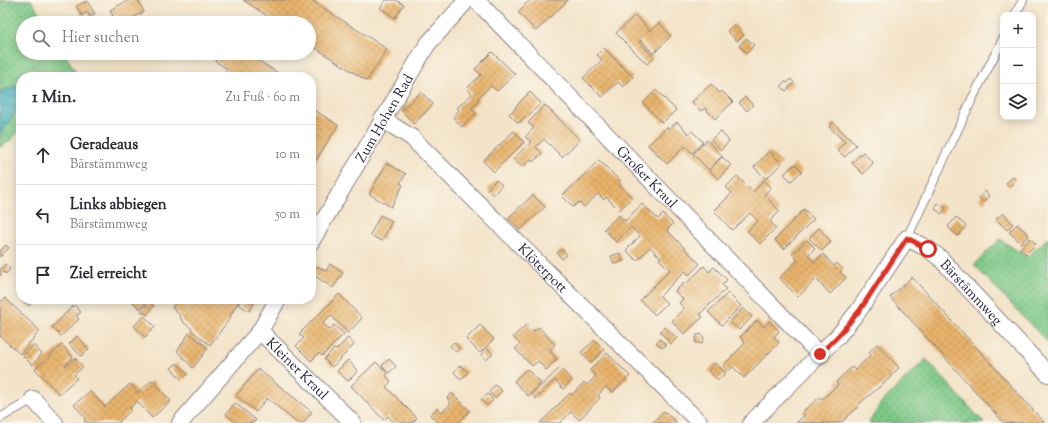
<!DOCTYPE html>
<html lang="de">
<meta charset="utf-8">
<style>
body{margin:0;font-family:"Sorts Mill Goudy",serif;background:#f7f7f7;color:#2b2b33}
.controls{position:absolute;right:12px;top:12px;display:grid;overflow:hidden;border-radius:8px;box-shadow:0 2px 10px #0003}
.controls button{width:36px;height:36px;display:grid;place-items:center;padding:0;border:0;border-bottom:1px solid #e1e1e2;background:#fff;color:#2b2b33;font:20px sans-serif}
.stop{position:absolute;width:12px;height:12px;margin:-9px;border:3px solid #d93025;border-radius:50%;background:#fff}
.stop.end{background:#d93025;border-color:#fff;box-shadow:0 1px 4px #0008}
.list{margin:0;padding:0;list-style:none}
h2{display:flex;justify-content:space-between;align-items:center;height:52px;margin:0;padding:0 16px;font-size:17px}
h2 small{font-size:13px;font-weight:400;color:#7c7c81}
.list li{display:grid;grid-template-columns:26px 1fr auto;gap:12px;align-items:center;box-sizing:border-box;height:60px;padding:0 16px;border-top:1px solid #e1e1e2}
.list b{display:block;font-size:15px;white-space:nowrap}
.list p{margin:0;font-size:13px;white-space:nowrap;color:#7c7c81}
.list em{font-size:13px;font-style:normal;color:#7c7c81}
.icon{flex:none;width:22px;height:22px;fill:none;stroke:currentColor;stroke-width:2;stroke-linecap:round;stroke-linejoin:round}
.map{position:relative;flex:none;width:1048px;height:423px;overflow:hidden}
.search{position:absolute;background:#fff;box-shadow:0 2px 10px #0003;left:16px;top:16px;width:300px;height:44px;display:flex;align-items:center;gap:10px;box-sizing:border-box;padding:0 14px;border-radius:22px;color:#7c7c81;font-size:15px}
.panel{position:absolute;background:#fff;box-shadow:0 2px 10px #0003;left:16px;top:72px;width:300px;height:232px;border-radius:16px}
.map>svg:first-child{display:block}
.grass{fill:url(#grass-dots);stroke:#507560}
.water{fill:url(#water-waves);stroke:#31697c}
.building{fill:url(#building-cross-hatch)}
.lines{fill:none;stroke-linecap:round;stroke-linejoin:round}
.service-casing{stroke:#8a8282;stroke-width:10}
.minor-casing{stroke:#8a8282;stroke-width:18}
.service{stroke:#fff;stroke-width:8}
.minor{stroke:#fff;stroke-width:16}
.route{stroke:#d93025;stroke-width:5}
.labels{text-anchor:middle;stroke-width:3;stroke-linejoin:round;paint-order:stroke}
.street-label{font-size:14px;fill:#22223b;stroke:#fbf7ec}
</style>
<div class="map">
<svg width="1048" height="423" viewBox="0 0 1048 423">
<defs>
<pattern id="grass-dots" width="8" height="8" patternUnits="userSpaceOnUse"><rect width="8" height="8" fill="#7dc886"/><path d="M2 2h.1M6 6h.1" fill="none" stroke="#66a26f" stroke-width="1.8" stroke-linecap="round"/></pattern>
<pattern id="water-waves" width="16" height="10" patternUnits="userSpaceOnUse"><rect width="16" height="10" fill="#40b0bc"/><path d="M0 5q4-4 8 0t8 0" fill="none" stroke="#358f9a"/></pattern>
<pattern id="building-cross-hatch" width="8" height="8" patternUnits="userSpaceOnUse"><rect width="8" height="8" fill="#e8b46c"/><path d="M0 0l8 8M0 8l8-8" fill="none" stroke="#c79a5e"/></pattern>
</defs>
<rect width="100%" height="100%" fill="#fbf7ec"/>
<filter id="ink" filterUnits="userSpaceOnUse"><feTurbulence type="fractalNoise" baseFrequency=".025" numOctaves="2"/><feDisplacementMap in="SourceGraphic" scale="8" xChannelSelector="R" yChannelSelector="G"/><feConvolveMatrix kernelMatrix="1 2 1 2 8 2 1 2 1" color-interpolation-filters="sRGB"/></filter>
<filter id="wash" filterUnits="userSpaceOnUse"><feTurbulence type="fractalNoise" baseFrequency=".012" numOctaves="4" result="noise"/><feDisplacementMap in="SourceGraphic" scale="16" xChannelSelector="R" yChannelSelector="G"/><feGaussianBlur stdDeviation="0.9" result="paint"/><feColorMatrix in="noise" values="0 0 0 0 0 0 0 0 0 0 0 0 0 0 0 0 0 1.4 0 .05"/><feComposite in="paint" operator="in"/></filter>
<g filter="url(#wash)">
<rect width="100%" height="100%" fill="#f3e3c8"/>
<path class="grass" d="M 0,0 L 31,0 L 46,23 L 23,23 L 23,53 L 64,53 L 76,72 L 71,77 L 21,77 L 21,129 L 10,141 L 0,147 Z
M 1048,238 L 1048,343 L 974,265 L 1000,239 L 1027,257 Z
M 926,359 L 984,423 L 869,423 L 881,403 Z"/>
<path class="water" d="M 21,85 L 21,103 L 3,131 L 0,134 L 0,91 Z"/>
<g id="blocks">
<path class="building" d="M 129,0 L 138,0 L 144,12 L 122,23 L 116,23 L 110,10 Z
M 243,0 L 311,0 L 387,49 L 367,81 L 309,44 L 309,23 L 276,23 L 271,20 L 272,19 Z
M 386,0 L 396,0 L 404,5 L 395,18 L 380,8 Z
M 530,0 L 568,0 L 536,31 L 518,12 Z
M 87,1 L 95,14 L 90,17 L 87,12 L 82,16 L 76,6 Z
M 635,15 L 650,31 L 659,23 L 671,36 L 653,54 L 641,40 L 639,42 L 654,58 L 647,64 L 616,33 Z
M 734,24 L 744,35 L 737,41 L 727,31 Z
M 746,38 L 754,45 L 747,53 L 739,46 Z
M 604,48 L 633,77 L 623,87 L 618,82 L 602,97 L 583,78 L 602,60 L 597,55 Z
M 492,52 L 515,74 L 497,91 L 491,86 L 477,99 L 479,101 L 471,108 L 476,113 L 462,127 L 453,117 L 459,110 L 457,108 L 472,94 L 467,88 L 481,75 L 475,69 Z
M 220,53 L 233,53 L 236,55 L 237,53 L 246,53 L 284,77 L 221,77 L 227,69 L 215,61 Z
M 791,79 L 794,83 L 786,91 L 781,86 L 785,81 L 787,83 Z
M 711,84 L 720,93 L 722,91 L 733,102 L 715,119 L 705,108 L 701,111 L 692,102 Z
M 656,90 L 676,110 L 662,123 L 643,103 Z
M 421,92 L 433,104 L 414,124 L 401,110 Z
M 530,92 L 541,103 L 526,118 L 525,117 L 518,123 L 509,114 L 516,108 L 515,107 Z
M 745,97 L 753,105 L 747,111 L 739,103 Z
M 545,105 L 580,140 L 562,157 L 544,139 L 536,147 L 542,153 L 533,162 L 531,159 L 522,167 L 513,159 L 531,142 L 525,137 L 534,128 L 528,123 Z
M 311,108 L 338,125 L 311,168 Z
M 677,122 L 689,134 L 692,131 L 703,142 L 692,153 L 685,146 L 667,164 L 648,145 L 667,127 L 669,129 Z
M 833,122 L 856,145 L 845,157 L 837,150 L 845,142 L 829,127 Z
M 514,131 L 524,142 L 494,172 L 483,161 Z
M 720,131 L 729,141 L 721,150 L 711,140 Z
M 707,140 L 722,156 L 709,170 L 693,154 Z
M 769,151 L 782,163 L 766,179 L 754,167 Z
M 863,152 L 873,163 L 863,174 L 852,163 Z
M 722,157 L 731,165 L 718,179 L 709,170 Z
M 599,160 L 621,182 L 619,184 L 632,198 L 619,210 L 606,197 L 604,200 L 598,194 L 584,207 L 579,202 L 573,207 L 562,196 Z
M 387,163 L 406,174 L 400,183 L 403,185 L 391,207 L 369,194 Z
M 795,164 L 802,171 L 791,181 L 784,174 Z
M 737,176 L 753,192 L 764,180 L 771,187 L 764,195 L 780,211 L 770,221 L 776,228 L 760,244 L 747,231 L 758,221 L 750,213 L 732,230 L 714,211 L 732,193 L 726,187 Z
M 1013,177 L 1016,180 L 1009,187 L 1006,183 Z
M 496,180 L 502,185 L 493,195 L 487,189 Z
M 985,191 L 989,196 L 983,202 L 979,198 Z
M 533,195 L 545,207 L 520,230 L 508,218 Z
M 938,203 L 946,208 L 942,214 L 935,209 Z
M 642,204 L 658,219 L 663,214 L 673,224 L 667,230 L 700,264 L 689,275 L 685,271 L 660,296 L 667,303 L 655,315 L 640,300 L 670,270 L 659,259 L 661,258 L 650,247 L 637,261 L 626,250 L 640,236 L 631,227 L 616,242 L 604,229 L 619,215 L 625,221 Z
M 804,209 L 814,219 L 784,249 L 775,240 Z
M 1003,213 L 1013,224 L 1007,230 L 996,219 Z
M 380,215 L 392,221 L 382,241 L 370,235 Z
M 956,217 L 966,226 L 958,236 L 948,227 Z
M 1017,224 L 1029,235 L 1021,243 L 1009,232 Z
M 819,228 L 831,242 L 822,251 L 809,238 Z
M 1030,238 L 1036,244 L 1026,254 L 1020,249 Z
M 807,240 L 815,248 L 808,255 L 814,262 L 823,254 L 834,266 L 837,263 L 843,269 L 840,272 L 846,278 L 830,294 L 816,279 L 798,297 L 779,278 L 798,260 L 792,254 Z
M 6,245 L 9,248 L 0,257 L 0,251 Z
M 562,249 L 567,255 L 562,259 L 557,253 Z
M 620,253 L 623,261 L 614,264 L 611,256 Z
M 5,264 L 10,269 L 6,274 L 4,272 L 0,276 L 0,270 Z
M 330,264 L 343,273 L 333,288 L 312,274 L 317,266 L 326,271 Z
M 704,266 L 709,272 L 714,267 L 727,280 L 722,285 L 726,289 L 700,314 L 703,317 L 684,334 L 672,321 L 684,308 L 679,303 L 683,299 L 675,291 L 685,282 L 686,284 Z
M 912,277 L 1044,422 L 1043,423 L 1004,423 L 890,297 Z
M 728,293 L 741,306 L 722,325 L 708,312 Z
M 339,294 L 362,318 L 348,333 L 331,315 L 323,323 L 330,330 L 334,325 L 344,334 L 322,356 L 319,353 L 311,361 L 296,346 L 304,338 L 299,334 Z
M 5,298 L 40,331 L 20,354 L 0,336 L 0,303 Z
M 21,299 L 35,299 L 29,306 Z
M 133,299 L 146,299 L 148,301 L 140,309 L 131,300 Z
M 179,299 L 212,299 L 210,302 L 211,303 L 214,299 L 240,299 L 230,316 L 231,317 L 210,345 L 191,330 L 192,329 L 182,321 L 179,314 L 172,308 Z
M 241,299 L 246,299 L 254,304 L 249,311 L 238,304 Z
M 149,302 L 154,306 L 147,315 L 141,311 Z
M 74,305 L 81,312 L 76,316 L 79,319 L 61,336 L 52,327 Z
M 743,308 L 752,317 L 739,330 L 730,322 Z
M 144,316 L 155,327 L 145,337 L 134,326 Z
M 757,320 L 764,327 L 769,321 L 779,331 L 774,337 L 779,343 L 744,378 L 733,367 L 728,371 L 723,366 L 745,343 L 740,337 Z
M 527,324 L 534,331 L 539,327 L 555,345 L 549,350 L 557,359 L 546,370 L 538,361 L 532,366 L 515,349 L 520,344 L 513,337 Z
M 480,325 L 494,339 L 480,353 L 466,339 Z
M 665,327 L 677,338 L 671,344 L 660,332 Z
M 189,333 L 208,348 L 193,368 L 177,351 Z
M 701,334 L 704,338 L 702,344 L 695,342 L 697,335 Z
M 77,336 L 89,349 L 81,356 L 69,344 Z
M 348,338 L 354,345 L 332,367 L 324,359 L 334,349 L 336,350 Z
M 660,339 L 666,345 L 662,348 L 656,343 Z
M 595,340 L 604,350 L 590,363 L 581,352 Z
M 454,342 L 460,348 L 456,352 L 450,346 Z
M 877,344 L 899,368 L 890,376 L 891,377 L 858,405 L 859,406 L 842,422 L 841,421 L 838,423 L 796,423 L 805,415 L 802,412 L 820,397 L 822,399 L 838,385 L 836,382 L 852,367 L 855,370 L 871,355 L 869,352 Z
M 33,345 L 42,354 L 32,365 L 23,356 Z
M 62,345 L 73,357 L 65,365 L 66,366 L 75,358 L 83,367 L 74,375 L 77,378 L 59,394 L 35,369 Z
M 487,348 L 493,354 L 486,360 L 481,355 Z
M 607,353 L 630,376 L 612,393 L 606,387 L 598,395 L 600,398 L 579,420 L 571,412 L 560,423 L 540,423 L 570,393 L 572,395 L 584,382 L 587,385 L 596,376 L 590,370 Z
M 389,359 L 396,366 L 389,373 L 382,366 Z
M 348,360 L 358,371 L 348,381 L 337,371 Z
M 376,362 L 388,374 L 386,376 L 391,381 L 386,387 L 417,418 L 412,423 L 394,423 L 388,416 L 384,420 L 351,386 Z
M 177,363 L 188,374 L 182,380 L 171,368 Z
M 715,363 L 726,373 L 718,380 L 708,371 Z
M 460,365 L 468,372 L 461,380 L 454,372 Z
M 560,368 L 572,380 L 563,389 L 555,380 L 536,399 L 532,394 Z
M 258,369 L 312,412 L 303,423 L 297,423 L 267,398 L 256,412 L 236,396 Z
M 527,369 L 541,383 L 528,396 L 514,381 Z
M 152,380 L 171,401 L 152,418 L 137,401 L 130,408 L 131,410 L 119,422 L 120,423 L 86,423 L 84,420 L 86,418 L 74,405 L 90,391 L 105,407 L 130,384 L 138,393 Z
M 495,385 L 502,391 L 495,398 L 489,392 Z
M 452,393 L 470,411 L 458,423 L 439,423 L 430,415 L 437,408 L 442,412 L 451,403 L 447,398 Z
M 488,394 L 493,400 L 487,406 L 481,400 Z
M 235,403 L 256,420 L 253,423 L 236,423 L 226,414 Z
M 664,411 L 677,423 L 652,423 Z"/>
</g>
</g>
<g filter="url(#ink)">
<use href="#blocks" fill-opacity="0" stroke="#8a8282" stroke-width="1"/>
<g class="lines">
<g class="service-casing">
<path id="service" d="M 1015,15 L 1023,0
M 907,238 L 973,97 L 1003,39
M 0,418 L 33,399"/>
</g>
<g class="minor-casing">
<g id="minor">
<path id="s1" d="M 476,0 L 819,354"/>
<path id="s2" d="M 382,119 L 411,137 L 700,423"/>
<path id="s3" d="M 311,242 L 427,45 L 467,0"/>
<path id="s4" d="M 260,331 L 353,423"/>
<path d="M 33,399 L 55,423"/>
<path d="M 180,423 L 260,331 L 278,299"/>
<path id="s5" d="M 751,423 L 838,336 L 859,310 L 907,238 L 928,249 L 940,258 L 1048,374"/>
</g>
</g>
<use href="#service" class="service"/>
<use href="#minor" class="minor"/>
</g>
</g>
<g class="lines" filter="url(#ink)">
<path class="route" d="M 820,354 L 838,336 L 860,310 L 907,238 L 928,249"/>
</g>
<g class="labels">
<g class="street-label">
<text dy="5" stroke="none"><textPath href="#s3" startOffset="144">Zum Hohen Rad</textPath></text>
<text dy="5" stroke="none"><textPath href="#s1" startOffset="246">Großer Kraul</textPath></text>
<text dy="5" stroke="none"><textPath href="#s2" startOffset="220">Klöterpott</textPath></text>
<text dy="5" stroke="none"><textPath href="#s5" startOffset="328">Bärstämmweg</textPath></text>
<text dy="5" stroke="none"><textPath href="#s4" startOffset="53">Kleiner Kraul</textPath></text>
</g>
</g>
</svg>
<div class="controls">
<button>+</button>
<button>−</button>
<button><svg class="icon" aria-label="layers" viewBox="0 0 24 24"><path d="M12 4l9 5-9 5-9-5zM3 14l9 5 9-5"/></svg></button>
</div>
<div class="stop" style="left:928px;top:249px"></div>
<div class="stop end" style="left:820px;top:354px"></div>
<div class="search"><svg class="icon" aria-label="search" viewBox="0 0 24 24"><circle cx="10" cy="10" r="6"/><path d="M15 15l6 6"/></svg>Hier suchen</div>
<section class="panel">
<h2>1 Min.<small>Zu Fuß · 60 m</small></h2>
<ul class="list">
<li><svg class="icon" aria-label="ahead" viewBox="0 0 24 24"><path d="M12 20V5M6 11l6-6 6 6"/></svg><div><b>Geradeaus</b><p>Bärstämmweg</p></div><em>10 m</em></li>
<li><svg class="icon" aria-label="left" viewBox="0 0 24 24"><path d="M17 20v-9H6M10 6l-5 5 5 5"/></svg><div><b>Links abbiegen</b><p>Bärstämmweg</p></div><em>50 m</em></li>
<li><svg class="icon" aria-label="arrive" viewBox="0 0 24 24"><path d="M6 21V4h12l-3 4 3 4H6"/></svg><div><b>Ziel erreicht</b></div></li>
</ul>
</section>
</div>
